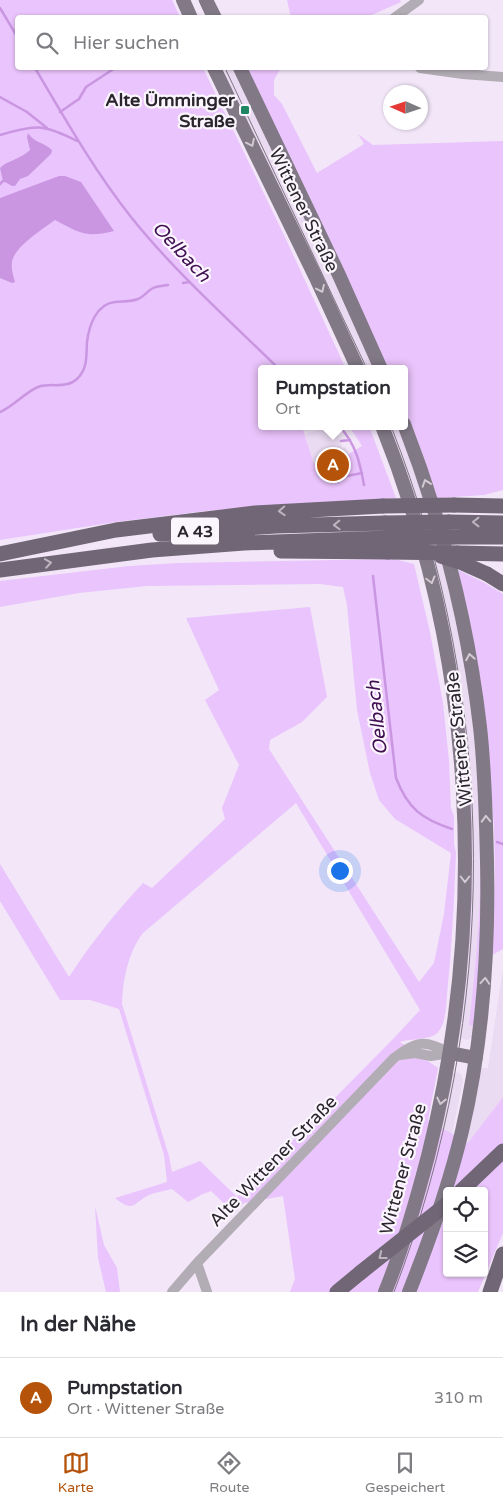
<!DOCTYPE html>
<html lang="de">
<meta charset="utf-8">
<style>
body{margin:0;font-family:"Varela Round",sans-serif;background:#f2f2f3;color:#2b2b33}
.controls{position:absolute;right:15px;bottom:15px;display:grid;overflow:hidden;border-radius:5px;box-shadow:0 1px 4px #0004}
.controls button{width:45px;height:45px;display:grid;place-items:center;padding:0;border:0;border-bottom:1px solid #e1e1e2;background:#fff;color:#2b2b33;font:25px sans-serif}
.compass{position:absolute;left:383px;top:85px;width:45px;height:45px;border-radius:50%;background:#fff;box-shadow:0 1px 4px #0004;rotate:273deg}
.you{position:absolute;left:339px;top:870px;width:18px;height:18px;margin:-12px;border:4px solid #fff;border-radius:50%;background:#1a73e8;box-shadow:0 0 0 8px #1a73e833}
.badge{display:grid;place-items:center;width:32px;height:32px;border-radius:50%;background:#b45309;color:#fff;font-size:16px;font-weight:700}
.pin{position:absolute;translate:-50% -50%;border:2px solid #fff;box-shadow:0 1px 5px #0006}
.popup{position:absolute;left:258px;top:365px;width:150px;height:65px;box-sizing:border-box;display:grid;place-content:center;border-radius:5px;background:#fff;filter:drop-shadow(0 1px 4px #0005);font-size:16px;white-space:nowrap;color:#7c7c81}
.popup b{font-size:19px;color:#2b2b33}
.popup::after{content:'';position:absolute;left:50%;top:100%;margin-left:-10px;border:10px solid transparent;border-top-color:#fff}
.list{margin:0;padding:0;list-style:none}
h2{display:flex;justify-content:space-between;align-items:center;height:65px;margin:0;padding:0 20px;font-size:21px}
h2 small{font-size:16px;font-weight:400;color:#7c7c81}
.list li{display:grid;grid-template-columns:32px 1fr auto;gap:15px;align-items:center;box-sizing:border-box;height:80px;padding:0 20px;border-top:1px solid #e1e1e2}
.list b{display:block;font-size:19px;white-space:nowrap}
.list p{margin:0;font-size:16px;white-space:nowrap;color:#7c7c81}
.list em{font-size:16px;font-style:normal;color:#7c7c81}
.icon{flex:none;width:28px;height:28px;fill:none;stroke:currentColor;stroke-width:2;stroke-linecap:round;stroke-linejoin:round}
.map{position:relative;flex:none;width:503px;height:1292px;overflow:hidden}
.search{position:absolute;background:#fff;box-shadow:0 1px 4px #0004;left:15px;right:15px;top:15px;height:55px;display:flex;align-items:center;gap:12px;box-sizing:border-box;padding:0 18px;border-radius:5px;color:#7c7c81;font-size:19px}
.sheet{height:145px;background:#fff}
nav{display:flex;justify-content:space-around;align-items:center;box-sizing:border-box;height:70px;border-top:1px solid #e1e1e2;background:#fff;font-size:14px;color:#7c7c81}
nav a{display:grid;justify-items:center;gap:2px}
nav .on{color:#b45309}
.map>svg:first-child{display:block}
.built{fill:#eadaf2}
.green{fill:#eac4fc;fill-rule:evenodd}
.water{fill:#ca96e2}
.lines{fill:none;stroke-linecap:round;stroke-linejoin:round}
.stream{stroke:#ca96e2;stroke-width:2.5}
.minor{stroke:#b2adb4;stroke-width:10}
.major{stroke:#827986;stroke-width:14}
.highway{stroke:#706675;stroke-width:15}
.tram{stroke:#7e7682;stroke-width:1}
.highway-bridge{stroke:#706675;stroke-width:15}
.oneway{stroke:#d1cad3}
.oneway2{stroke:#bcb5c0}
.poi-dot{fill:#1e8663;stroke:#fbf6fd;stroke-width:2}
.labels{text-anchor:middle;stroke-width:4.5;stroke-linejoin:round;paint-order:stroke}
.shield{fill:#fbf6fd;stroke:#69646b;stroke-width:1}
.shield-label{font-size:16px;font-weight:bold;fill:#2a252c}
.poi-label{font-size:18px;font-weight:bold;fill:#2a252c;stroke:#fbf6fd;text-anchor:end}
.street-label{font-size:18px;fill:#2a252c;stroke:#fbf6fd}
.water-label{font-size:19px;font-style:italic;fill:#400f52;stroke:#fbf6fd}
</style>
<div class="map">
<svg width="503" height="1292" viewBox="0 0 503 1292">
<rect width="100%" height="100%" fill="#f2e6f8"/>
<path class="built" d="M 233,68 L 235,69 L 376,369 L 363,369 L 224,75 L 225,72 Z
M 387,426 L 400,426 L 445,567 L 465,660 L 478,756 L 483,876 L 475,1035 L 467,1040 L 461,1038 L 458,1034 L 466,757 Z
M 329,427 L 338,435 L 342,448 L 345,447 L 349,454 L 342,458 L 344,467 L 324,472 L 314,464 L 305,434 Z
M 503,969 L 503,1097 L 469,1144 L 465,1142 L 480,1068 L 488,1068 Z
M 456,1072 L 461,1074 L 463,1080 L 450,1144 L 407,1247 L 451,1076 Z"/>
<path class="green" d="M 0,0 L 172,0 L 180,17 L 18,18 L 18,68 L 200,69 L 203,68 L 284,235 L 346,369 L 262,369 L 262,426 L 302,426 L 314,464 L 321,463 L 324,472 L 344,467 L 342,458 L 362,446 L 349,426 L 369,426 L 396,498 L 206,511 L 116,522 L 0,540 Z
M 287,0 L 400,0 L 401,2 L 367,17 L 291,18 Z
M 247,68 L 281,68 L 274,80 L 274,95 L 282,104 L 317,173 L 364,144 L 358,134 L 373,145 L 503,141 L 503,490 L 484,495 L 437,498 L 413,428 L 404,408 L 404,369 L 386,369 Z
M 394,559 L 414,564 L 430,632 L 443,703 L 449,761 L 451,808 L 454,816 L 454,844 L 456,853 C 454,900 452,947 447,994 C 446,1006 446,1022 439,1031 C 432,1041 410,1038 400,1042 L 438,1068 L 428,1120 L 468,1143 L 503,1097 L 503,1233 L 478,1292 L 290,1292 L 295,1279 L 283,1196 L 244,1203 L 234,1213 L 211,1191 L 203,1194 L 188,1202 L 172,1189 C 165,1191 156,1192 149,1195 C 132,1204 134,1213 115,1198 L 167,1182 L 164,1155 L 119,1009 L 90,1000 L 60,1000 L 0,901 L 0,864 L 69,977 C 91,943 116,912 143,883 L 152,888 L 225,819 L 222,808 L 239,765 L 205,700 L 219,690 L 186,618 L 310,607 L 327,697 L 302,722 L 270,740 L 269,749 L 419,982 L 434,963 L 444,914 L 451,853 L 395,819 L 379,800 L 370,773 L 357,710 L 347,605 L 343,587 L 320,584 L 147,586 L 79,593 L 0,607 L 0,581 L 129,566 L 179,563 ZM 296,803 L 420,1010 L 394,1038 L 237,1197 L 200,1161 L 172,1172 L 169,1156 L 122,1004 C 123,979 128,953 143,933 ZM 447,1191 L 484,1191 L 484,1273 L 447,1273 Z
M 432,564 L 434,564 C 466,685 477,809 470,933 C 468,963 464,993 461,1024 L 459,1023 L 471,877 Z
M 444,566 L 445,567 C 452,597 460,628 465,659 C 486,780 487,904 476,1026 L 469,1025 C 480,936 485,846 477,756 C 471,692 458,629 444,566 Z
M 458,570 L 483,582 L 503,594 L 503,949 L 492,955 L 495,875 L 494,828 L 486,725 L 471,636 Z
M 95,1206 L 104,1245 L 117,1268 L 120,1292 L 106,1292 L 98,1258 Z"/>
<path class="water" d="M 28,133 C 34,143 44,142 52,150 L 51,154 L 28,176 L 20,179 L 15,186 L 12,186 L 3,181 L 0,168 C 8,160 21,159 30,150 L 27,137 Z
M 59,176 L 65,176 L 81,182 L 114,231 C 85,238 80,233 55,220 C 43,229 14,247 12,262 C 11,269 13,275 15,282 L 12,283 L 0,278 L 0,198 Z"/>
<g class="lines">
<path class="stream" d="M 0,8 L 18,38
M 35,68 C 65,119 94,170 131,217 C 175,272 229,320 279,369
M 0,97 L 27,112 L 47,128
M 60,112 L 79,99 L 86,87 L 115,68
M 0,135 C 35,124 44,124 77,141
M 0,184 L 3,181
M 183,283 L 190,282
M 0,412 C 14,406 24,393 38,387 C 52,382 66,390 78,378 C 88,367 86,356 87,342 C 89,326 96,304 115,302 C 122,301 131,302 138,299 C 144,297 147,291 153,288 C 157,286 163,286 168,285
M 339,426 C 356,444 360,463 364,485
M 341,441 L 350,440
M 334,470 L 338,482
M 337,478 L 362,473
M 373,576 L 396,778 C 408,809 422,819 452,829
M 497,842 L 503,844"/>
<path class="minor" d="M 394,18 L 419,0
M 420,68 L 463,74 L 503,77
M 400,1055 L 415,1053 L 431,1056 L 450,1053
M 197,1263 L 207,1292
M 172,1292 L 197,1263 L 394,1058 C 417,1041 424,1039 450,1053"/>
<path class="major" d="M 183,0 L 191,18
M 206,0 L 215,18
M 214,68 L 316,278 L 358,369
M 240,68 L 339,275 L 381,369
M 404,424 C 442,522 468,623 480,727 C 485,771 486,816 487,861 C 489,952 483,1042 462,1131 C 449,1186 430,1239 409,1292
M 382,426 C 475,658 489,915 428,1156 C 416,1202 403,1248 385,1292
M 450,1053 L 476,1058"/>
<path class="highway" d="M 454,505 L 503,506
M 449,522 L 503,523
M 160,534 L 276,526 L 385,523
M 453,537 L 503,537
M 281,551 L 388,552
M 457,553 L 503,554
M 0,554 L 116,530 L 255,513 L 383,506
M 0,570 L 152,550 L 244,543 L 387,538
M 487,574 L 503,584
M 461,1191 L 503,1151
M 337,1292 L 360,1273
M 490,1292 L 503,1254"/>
<path class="tram" d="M 199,0 L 207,18
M 225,68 L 367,369
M 391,426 C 500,704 501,1013 394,1292"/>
<path class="highway-bridge" d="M 383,506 L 454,505
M 385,523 L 449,522
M 387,538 L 453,537
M 388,552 L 457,553
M 441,556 L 460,562 L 487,574
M 360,1273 L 447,1204"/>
</g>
<defs><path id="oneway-chevron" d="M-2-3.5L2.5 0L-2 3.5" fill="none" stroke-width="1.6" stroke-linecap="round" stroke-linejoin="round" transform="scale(1.25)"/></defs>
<g class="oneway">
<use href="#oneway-chevron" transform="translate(251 143) rotate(64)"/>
<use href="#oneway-chevron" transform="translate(321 289) rotate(65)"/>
<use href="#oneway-chevron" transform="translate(426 483) rotate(-109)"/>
<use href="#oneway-chevron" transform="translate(431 580) rotate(75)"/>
<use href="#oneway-chevron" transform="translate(470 657) rotate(-100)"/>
<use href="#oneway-chevron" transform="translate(486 819) rotate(-92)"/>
<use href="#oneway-chevron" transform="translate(465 879) rotate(90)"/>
<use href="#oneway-chevron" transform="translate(485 981) rotate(-86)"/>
<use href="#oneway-chevron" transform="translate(441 1101) rotate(102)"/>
</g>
<g class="oneway2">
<use href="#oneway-chevron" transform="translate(282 511) rotate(177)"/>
<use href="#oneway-chevron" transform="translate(476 522) rotate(-180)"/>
<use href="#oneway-chevron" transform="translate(337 525) rotate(178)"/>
<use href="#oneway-chevron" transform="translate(48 563) rotate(-8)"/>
<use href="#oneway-chevron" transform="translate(382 1256) rotate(142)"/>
</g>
<rect class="poi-dot" x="240" y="105" width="10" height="10" rx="2.5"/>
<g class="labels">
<rect class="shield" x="171" y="517.5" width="48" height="27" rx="4"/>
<g class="shield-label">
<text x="195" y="537">A 43</text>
</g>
<g class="poi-label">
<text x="235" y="106">Alte Ümminger<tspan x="235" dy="21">Straße</tspan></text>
</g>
<g class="street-label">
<text transform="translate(304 210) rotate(64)" y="6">Wittener Straße</text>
<text transform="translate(459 739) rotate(-96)" y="6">Wittener Straße</text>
<text transform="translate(273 1161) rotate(-46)" y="6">Alte Wittener Straße</text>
<text transform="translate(403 1169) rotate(-75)" y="6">Wittener Straße</text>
</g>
<g class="water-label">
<text transform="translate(182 251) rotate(47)" y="7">Oelbach</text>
<text transform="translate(376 718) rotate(-96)" y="7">Oelbach</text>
</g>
</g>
</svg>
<div class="controls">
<button><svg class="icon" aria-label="locate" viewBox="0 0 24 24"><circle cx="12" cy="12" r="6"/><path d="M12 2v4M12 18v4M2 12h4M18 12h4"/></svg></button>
<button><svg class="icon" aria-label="layers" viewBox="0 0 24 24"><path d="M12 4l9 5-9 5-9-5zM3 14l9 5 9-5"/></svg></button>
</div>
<svg class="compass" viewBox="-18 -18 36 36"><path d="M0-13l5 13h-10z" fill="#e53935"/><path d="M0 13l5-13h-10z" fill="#7c7c81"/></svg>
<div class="you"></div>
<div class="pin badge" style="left:333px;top:465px">A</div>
<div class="popup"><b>Pumpstation</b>Ort</div>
<div class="search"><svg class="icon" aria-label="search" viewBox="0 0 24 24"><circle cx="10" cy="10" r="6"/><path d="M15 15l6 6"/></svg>Hier suchen</div>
</div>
<section class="sheet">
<h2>In der Nähe<small></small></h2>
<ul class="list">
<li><span class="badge">A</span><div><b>Pumpstation</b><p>Ort · Wittener Straße</p></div><em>310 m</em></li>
</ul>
</section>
<nav>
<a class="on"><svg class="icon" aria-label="map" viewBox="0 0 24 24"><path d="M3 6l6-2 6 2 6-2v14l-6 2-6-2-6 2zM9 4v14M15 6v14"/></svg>Karte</a>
<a><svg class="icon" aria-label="directions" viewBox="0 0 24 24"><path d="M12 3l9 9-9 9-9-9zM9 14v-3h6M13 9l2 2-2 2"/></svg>Route</a>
<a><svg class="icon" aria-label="saved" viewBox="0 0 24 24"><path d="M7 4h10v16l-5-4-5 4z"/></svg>Gespeichert</a>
</nav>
